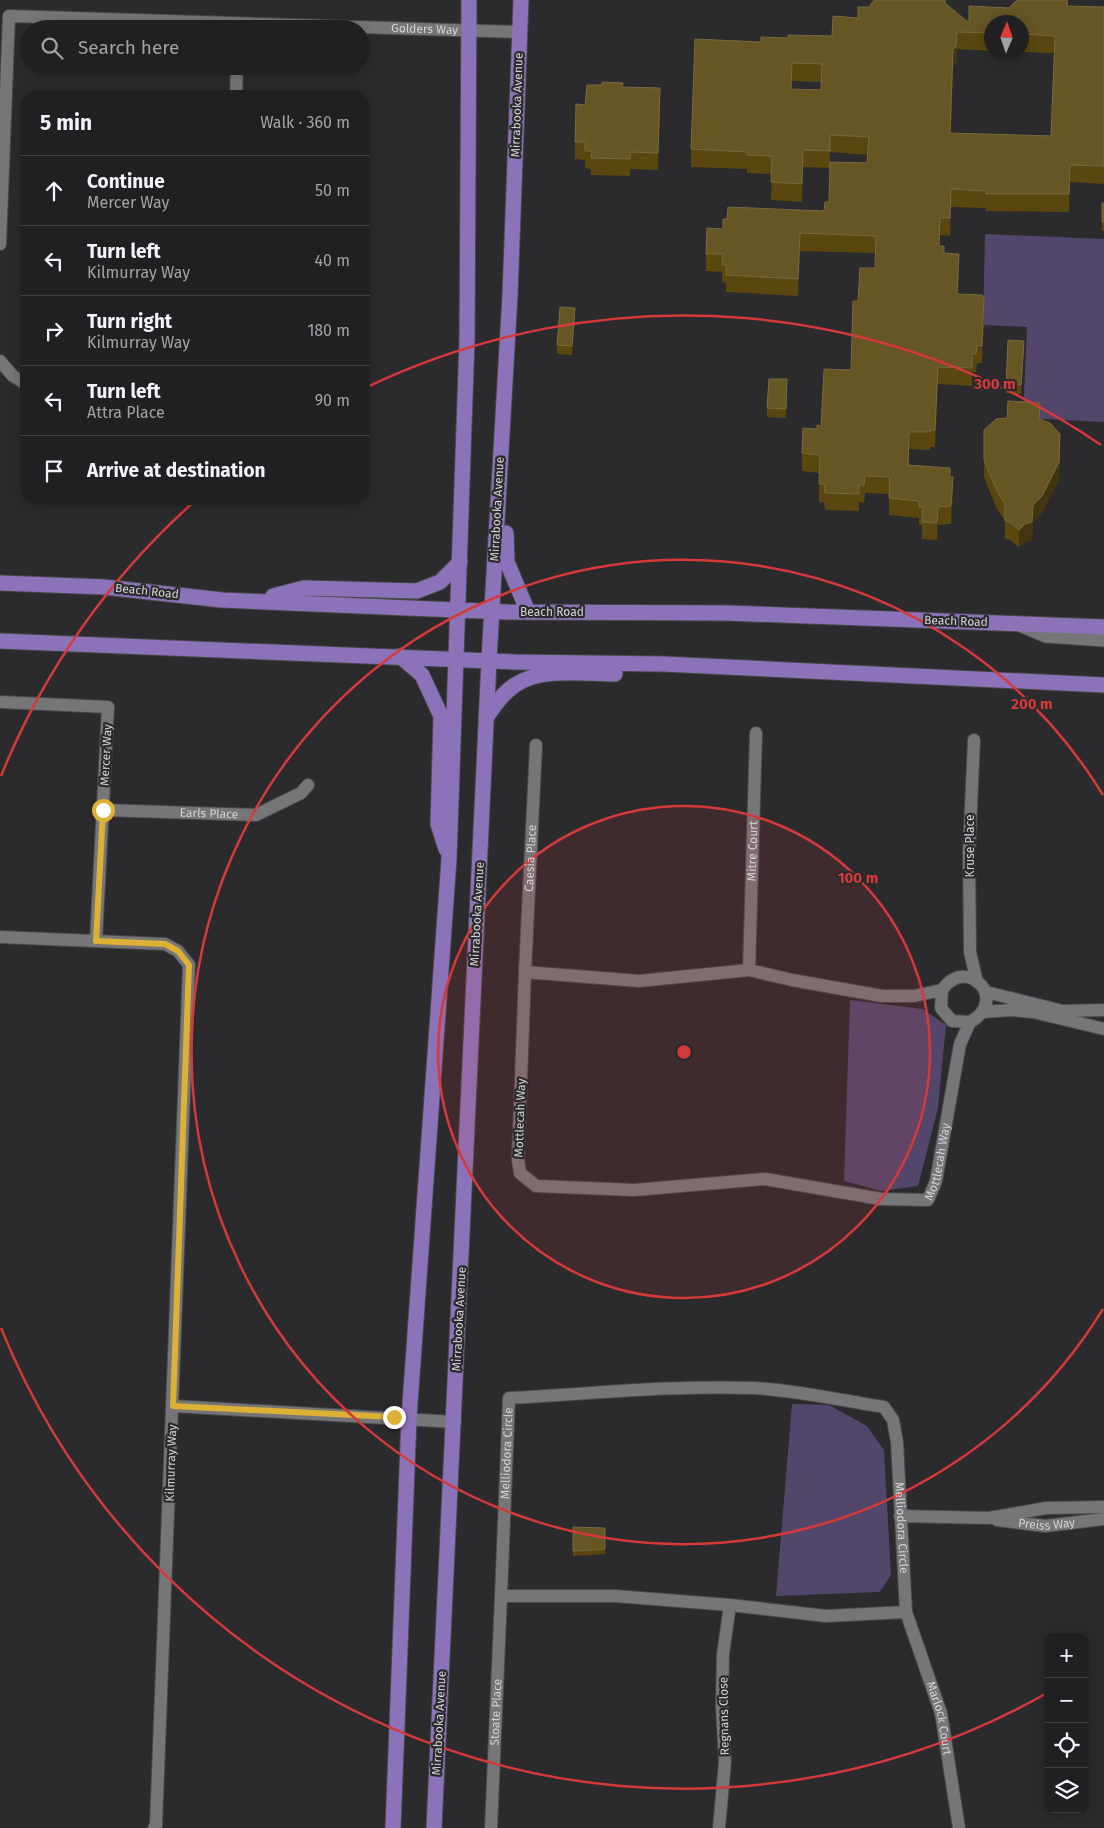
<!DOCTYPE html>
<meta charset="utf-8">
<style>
body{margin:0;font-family:"Fira Sans",sans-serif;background:#2d2d2f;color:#f1f3f6}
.controls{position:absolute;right:15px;bottom:15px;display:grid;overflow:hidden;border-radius:10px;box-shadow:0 2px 12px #0003}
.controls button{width:45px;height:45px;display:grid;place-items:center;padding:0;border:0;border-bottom:1px solid #3d3e40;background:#202022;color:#f1f3f6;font:25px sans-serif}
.compass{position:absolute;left:984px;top:15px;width:45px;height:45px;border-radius:50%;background:#202022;box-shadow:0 2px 12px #0003;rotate:2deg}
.stop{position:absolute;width:15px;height:15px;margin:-11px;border:4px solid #ddb133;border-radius:50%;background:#fff}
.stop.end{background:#ddb133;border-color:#fff;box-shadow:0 1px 5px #0008}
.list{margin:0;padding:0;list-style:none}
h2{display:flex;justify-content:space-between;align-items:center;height:65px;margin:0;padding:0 20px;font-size:21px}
h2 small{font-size:16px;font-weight:400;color:#a2a3a5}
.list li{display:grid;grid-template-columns:32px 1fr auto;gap:15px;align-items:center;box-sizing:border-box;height:70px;padding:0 20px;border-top:1px solid #3d3e40}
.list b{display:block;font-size:19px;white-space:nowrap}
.list p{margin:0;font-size:16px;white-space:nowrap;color:#a2a3a5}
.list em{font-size:16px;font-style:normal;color:#a2a3a5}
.icon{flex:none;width:28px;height:28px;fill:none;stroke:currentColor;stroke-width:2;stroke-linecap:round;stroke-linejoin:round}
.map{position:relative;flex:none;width:1104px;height:1828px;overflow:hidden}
.search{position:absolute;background:#202022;box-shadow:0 2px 12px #0003;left:20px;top:20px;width:350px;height:55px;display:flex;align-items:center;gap:12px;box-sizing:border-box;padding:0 18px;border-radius:28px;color:#a2a3a5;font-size:19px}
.panel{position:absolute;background:#202022;box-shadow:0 2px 12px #0003;left:20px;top:90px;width:350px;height:415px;border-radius:20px}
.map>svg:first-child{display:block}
.green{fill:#52466a}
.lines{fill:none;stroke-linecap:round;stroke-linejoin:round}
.minor-casing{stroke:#49484b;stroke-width:14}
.tertiary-casing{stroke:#49484b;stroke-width:17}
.primary-casing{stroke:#49484b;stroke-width:17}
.minor{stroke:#767578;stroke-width:12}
.tertiary{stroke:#767578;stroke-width:15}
.primary{stroke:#8c73b9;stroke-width:15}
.wall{fill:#59470f;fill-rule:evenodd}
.shaded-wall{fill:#413512}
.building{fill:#665624;stroke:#776940;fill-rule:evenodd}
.route{stroke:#ddb133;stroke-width:6}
.ring{fill:none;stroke:#d63939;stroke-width:2.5}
.labels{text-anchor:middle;stroke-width:4.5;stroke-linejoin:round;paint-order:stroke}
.street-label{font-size:12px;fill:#d3d3d5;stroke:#2b2a2d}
.centre{fill:#d63939;stroke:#2b2a2d;stroke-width:2.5}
.ring-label{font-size:15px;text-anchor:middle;font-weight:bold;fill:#d63939;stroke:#2b2a2d;stroke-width:4.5;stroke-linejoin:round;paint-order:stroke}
</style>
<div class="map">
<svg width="1104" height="1828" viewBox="0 0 1104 1828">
<rect width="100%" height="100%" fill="#2b2a2d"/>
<path class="green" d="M 985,234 L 1104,239 L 1104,422 L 1023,418 L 1027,327 L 983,325 Z
M 850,1000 L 923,1009 L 946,1025 L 938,1108 L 918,1186 L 882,1191 L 844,1181 Z
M 792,1404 L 829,1405 L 867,1426 L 884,1450 L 891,1575 L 880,1592 L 776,1596 Z"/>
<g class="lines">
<g class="minor-casing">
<g id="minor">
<path d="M 236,96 L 237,66"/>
<path id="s1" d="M 0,244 L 9,16 L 520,32"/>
<path d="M 0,361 L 13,376 L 26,384"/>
<path d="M 0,702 L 108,707 L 96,941"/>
<path d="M 974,740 L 969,852 L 970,952 L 977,982"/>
<path id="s2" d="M 103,810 L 256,815 L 301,793 L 308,785"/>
<path d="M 0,937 L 165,944 L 178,951 L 189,965 L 156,1825 L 154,1828"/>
<path id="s3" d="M 749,970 L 756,733"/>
<path id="s4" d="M 525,972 L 536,745"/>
<path id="s5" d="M 942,990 L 941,1008 L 952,1021 L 970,1022 C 1010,1000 967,954 942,990 L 914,996 L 882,996 L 792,980 L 749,970 L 639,981 L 525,972 L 518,1160 L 520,1173 L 536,1186 L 634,1190 L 765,1179 L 881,1199 L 928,1200 L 936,1181 L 960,1044 L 970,1022"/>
<path d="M 986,992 L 1063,1011 L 1104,1010"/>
<path d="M 983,1012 L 1011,1010 L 1033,1012 L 1104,1029"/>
<path d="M 173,1406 L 455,1422"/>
<path d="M 900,1516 L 989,1518 L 1046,1508 L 1104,1507"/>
<path id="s6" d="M 997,1520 L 1045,1526 L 1104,1519"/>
<path id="s7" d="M 906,1612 L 826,1616 L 730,1605 L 615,1596 L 501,1596 L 509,1398 C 590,1394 672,1385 752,1388 C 796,1390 840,1400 884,1407 L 893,1420 L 897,1442 L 906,1612 L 941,1713 L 959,1828"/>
<path id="s8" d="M 491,1828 L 501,1596"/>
<path d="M 719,1828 L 725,1762 L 722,1706 L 723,1654 L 730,1605"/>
</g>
</g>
<g class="tertiary-casing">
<path id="tertiary" d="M 1020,624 L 1046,635 L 1104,639"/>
</g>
<g class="primary-casing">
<path id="primary" d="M 506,533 L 507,562 L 528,612
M 0,583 L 104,587 L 222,600 L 432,609 L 508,612 L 727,613 L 1104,627
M 273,596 L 304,588 L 417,591 L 440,582 L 460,562
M 0,641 L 514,662 L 663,664 L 1104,685
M 400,656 L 422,675 L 441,716 L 438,824 L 446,849
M 486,718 C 494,706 502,694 515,685 C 541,667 584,674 615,674
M 393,1828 L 409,1418 L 449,859 L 467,340 L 469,0
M 434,1828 L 489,660 L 510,295 L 521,0"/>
</g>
<use href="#minor" class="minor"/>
<use href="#tertiary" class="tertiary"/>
<use href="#primary" class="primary"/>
</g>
<path class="wall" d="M 1017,0 L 1068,0 L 1068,6 L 1104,7 L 1104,184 L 1070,182 L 1069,212 L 986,211 L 986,208 L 951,207 L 950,236 L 940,235 L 939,246 L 959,271 L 958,294 L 984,315 L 982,363 L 977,363 L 976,372 L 972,372 L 972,386 L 938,384 L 935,447 L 930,447 L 930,450 L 909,449 L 909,465 L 950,477 L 953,494 L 951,524 L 938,525 L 937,540 L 922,539 L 922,525 L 919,525 L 919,518 L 889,515 L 889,494 L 865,493 L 864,503 L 859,502 L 859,511 L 825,510 L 824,502 L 819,502 L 819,473 L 802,471 L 802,453 L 817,429 L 821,426 L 851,370 L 858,301 L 875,268 L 875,253 L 800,251 L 798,296 L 726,292 L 726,283 L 722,282 L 722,272 L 706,271 L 706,254 L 723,229 L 727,219 L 824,211 L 829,202 L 867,163 L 868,155 L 830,152 L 830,168 L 803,167 L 802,202 L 771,200 L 772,174 L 747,173 L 747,169 L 691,167 L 691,149 L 761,42 L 788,38 L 832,36 L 858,18 L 869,7 L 945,3 L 969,23 L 1009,8 ZM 992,22 L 1022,22 L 1022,52 L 1054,53 L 1051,136 L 951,133 L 953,66 L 956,64 L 957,49 L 992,51 ZM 792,81 L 821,82 L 821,90 L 791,89 Z
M 623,87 L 660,106 L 658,170 L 630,169 L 630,176 L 591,175 L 591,169 L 585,168 L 585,160 L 575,159 L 575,142 L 585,105 Z
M 1102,203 L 1104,203 L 1104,231 L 1102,231 Z
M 575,317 L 572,355 L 557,354 L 557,345 Z
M 1024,349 L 1021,394 L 1006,393 L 1006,384 Z
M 787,388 L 786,418 L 767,417 L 767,408 Z
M 1040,419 L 1060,451 L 1059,480 L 1042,513 L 1033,522 L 1032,540 L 1025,542 L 1019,547 L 1010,540 L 1005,539 L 1005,521 L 997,509 L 984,477 L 984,430 Z
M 573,1527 L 605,1528 L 605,1554 L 573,1556 Z"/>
<path class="shaded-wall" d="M 957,32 L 956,64 L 953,66 L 950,150 L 953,49 Z
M 660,88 L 660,106 L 658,170 L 658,153 Z
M 803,150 L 803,167 L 802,202 L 802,184 Z
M 1070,165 L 1070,182 L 1069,212 L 1069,194 Z
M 951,189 L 951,207 L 950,236 L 950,218 Z
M 800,233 L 800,251 L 798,296 L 798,279 Z
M 984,297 L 984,315 L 982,363 L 982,346 Z
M 575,308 L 575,317 L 572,355 L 572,346 Z
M 938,367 L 938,384 L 935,447 L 935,430 Z
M 1060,434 L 1059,480 L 1042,513 L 1033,522 L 1032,540 L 1025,542 L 1019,547 L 1019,530 L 1033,505 Z
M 953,477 L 953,494 L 951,524 L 951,506 Z
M 938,507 L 938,525 L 937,540 L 937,523 Z"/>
<path class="building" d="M 874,0 L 945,0 L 945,3 L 969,23 L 969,6 L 1009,8 L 1017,0 L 1067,0 L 1067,6 L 1104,7 L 1104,166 L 1070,165 L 1069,194 L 986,194 L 986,191 L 951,189 L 950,218 L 940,218 L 939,246 L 944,246 L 944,253 L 959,254 L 957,294 L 982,295 L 984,297 L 982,346 L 977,345 L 976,354 L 972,354 L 972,368 L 938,367 L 935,430 L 930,430 L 930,432 L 909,432 L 908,465 L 950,468 L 950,477 L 953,477 L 951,506 L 938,507 L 937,523 L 922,522 L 923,507 L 919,507 L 919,501 L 889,498 L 890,477 L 865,476 L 864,485 L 859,485 L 859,494 L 825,493 L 824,484 L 819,484 L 820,455 L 802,453 L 803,428 L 817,429 L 817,425 L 821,426 L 824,369 L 851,370 L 853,301 L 858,301 L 860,268 L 875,268 L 876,236 L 800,233 L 798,279 L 726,275 L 726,265 L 722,265 L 723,254 L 706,254 L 707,228 L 723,229 L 723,219 L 727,219 L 728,207 L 824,211 L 825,202 L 829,202 L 830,162 L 867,163 L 869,137 L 830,135 L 830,151 L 803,150 L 802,184 L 771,182 L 772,156 L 747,155 L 747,152 L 691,149 L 695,39 L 761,42 L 761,37 L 788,38 L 788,35 L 832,36 L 833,16 L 858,18 L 858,7 L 869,7 ZM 992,22 L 1022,22 L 1022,34 L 1055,36 L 1051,136 L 950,133 L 953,49 L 956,47 L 957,32 L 992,33 ZM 792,63 L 822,64 L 821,90 L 791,89 Z
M 602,82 L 623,83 L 622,87 L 660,88 L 658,153 L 630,152 L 630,159 L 591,158 L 592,151 L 585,151 L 585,142 L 575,142 L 576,104 L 585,105 L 587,85 L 602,85 Z
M 1102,203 L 1104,203 L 1104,222 L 1102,222 Z
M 560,307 L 575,308 L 572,346 L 557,345 Z
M 1008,340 L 1024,341 L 1021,385 L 1006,384 Z
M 769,379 L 787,379 L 786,409 L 767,408 Z
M 1008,401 L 1040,403 L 1039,419 L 1050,423 L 1060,434 L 1059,462 L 1042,496 L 1033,505 L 1032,522 L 1025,524 L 1019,530 L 1010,522 L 1005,521 L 1005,504 L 997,491 L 984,460 L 984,430 L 996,419 L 1007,418 Z
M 573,1527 L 605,1528 L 605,1549 L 573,1551 Z"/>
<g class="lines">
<path class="route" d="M 103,810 L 96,941 L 165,944 L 178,951 L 189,965 L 173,1406 L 394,1417"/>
</g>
<circle cx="684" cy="1052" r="246" fill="#d63939" fill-opacity=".12"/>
<g class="ring">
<circle cx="684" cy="1052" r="246"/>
<path d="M1103 1309A492 492 0 1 1 1103 795"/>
<path d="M1047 1693A737 737 0 0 1 1 1328M1 776A737 737 0 0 1 196 500M367 387A737 737 0 0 1 1101 445"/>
</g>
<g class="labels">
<g class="street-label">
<text dy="4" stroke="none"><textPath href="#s1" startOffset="644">Golders Way</textPath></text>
<text transform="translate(517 105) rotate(-88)" y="4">Mirrabooka Avenue</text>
<text transform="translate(497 509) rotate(-87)" y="4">Mirrabooka Avenue</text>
<text transform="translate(147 591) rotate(6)" y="4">Beach Road</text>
<text x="552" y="616">Beach Road</text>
<text transform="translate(956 621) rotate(2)" y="4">Beach Road</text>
<text transform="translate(106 755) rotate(-87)" y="4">Mercer Way</text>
<text dy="4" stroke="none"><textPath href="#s2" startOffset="106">Earls Place</textPath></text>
<text transform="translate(970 846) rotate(-90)" y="4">Kruse Place</text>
<text dy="4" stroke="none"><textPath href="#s3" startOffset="119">Mitre Court</textPath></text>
<text dy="4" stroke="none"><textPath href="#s4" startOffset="114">Caesia Place</textPath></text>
<text transform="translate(477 914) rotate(-87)" y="4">Mirrabooka Avenue</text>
<text transform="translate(520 1118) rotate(-88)" y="4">Mottlecah Way</text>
<text dy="4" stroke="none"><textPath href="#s5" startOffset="1221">Mottlecah Way</textPath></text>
<text transform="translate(459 1319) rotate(-87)" y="4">Mirrabooka Avenue</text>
<text dy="4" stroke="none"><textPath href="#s7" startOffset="549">Melliodora Circle</textPath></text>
<text transform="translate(171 1463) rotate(-88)" y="4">Kilmurray Way</text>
<text dy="4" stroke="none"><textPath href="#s6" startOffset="50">Preiss Way</textPath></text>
<text dy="4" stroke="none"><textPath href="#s7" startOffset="1105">Melliodora Circle</textPath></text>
<text dy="4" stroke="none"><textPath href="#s8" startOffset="116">Stoate Place</textPath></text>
<text transform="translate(724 1716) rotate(-91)" y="4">Regnans Close</text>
<text dy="4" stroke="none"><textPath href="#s7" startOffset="1301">Marlock Court</textPath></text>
<text transform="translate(439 1723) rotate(-87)" y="4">Mirrabooka Avenue</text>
</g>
</g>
<circle cx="684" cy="1052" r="8" class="centre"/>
<g class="ring-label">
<text x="995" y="389">300 m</text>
<text x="1032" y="709">200 m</text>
<text x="858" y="883">100 m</text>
</g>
</svg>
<div class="controls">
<button>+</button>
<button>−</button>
<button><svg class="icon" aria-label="locate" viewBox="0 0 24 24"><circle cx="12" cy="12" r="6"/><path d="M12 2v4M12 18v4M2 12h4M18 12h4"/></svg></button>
<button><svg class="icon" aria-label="layers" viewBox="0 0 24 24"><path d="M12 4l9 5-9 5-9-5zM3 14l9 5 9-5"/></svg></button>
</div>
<svg class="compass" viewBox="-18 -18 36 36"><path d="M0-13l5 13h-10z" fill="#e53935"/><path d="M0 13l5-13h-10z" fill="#a2a3a5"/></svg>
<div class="stop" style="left:103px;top:810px"></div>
<div class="stop end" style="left:394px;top:1417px"></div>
<div class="search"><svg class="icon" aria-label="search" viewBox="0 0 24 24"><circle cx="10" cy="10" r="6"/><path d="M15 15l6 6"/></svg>Search here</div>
<section class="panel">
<h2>5 min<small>Walk · 360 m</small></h2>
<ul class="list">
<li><svg class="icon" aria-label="ahead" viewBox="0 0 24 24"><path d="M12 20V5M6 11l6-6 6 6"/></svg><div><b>Continue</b><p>Mercer Way</p></div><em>50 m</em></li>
<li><svg class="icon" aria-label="left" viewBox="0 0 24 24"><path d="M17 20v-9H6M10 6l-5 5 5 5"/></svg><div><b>Turn left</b><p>Kilmurray Way</p></div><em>40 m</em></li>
<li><svg class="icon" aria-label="right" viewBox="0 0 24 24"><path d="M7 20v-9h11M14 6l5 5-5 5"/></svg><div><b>Turn right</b><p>Kilmurray Way</p></div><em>180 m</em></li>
<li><svg class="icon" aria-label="left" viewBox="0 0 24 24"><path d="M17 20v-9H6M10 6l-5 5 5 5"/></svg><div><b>Turn left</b><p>Attra Place</p></div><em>90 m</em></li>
<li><svg class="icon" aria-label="arrive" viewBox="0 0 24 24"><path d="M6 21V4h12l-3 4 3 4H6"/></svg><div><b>Arrive at destination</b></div></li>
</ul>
</section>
</div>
